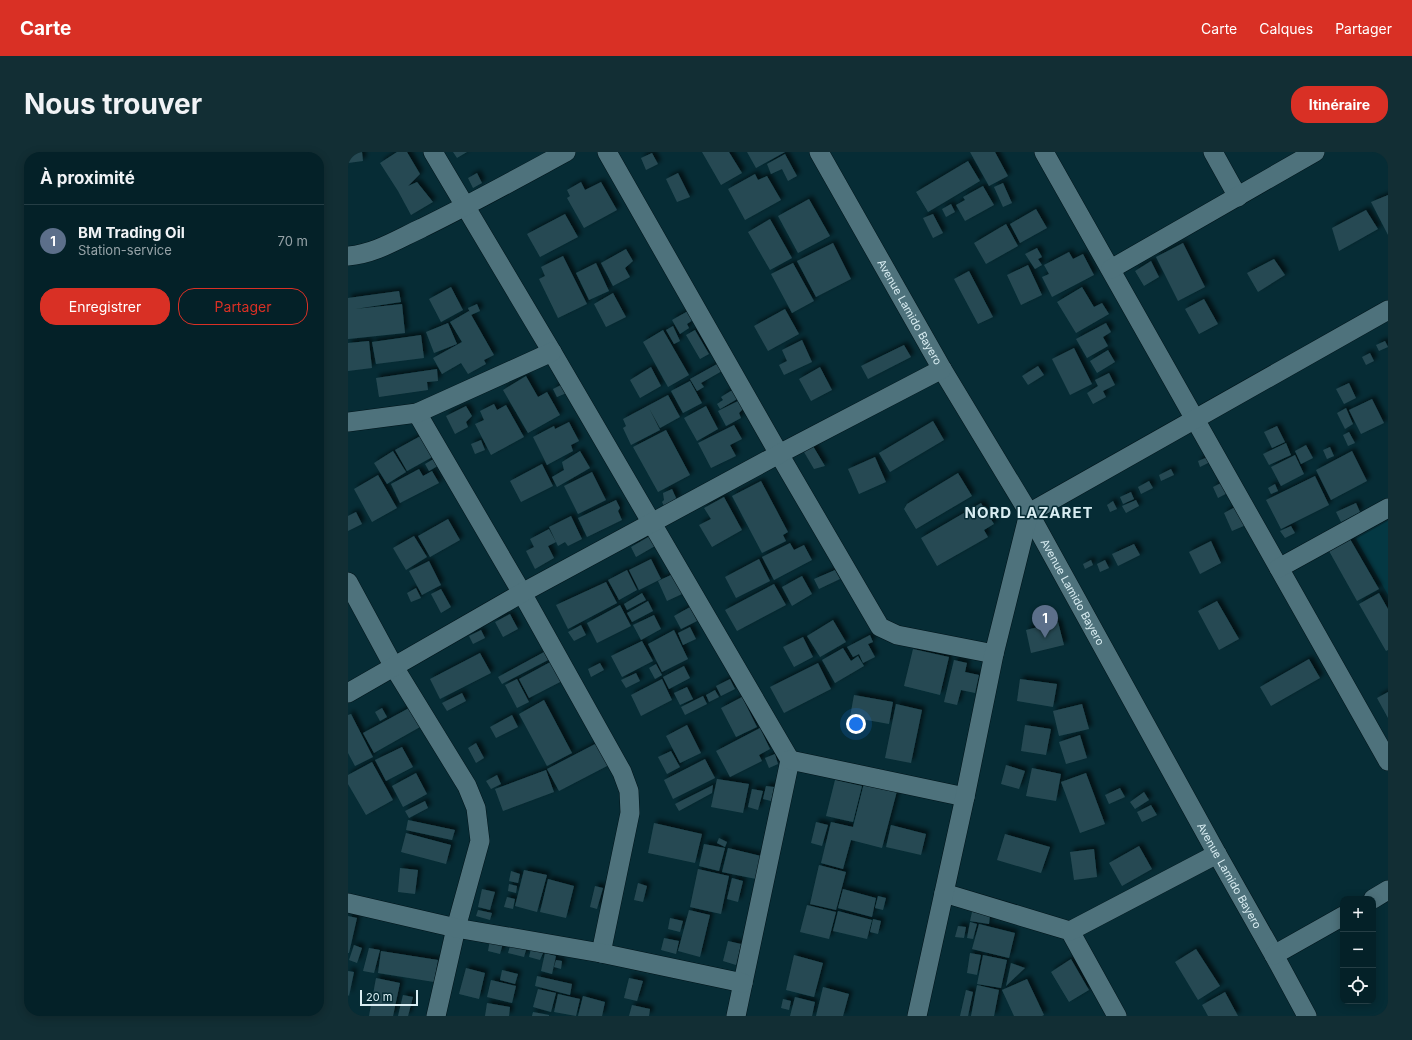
<!DOCTYPE html>
<html lang="fr">
<meta charset="utf-8">
<style>
body{margin:0;font-family:Inter,sans-serif;background:#122e34;color:#f1f3f6}
.controls{position:absolute;right:12px;bottom:12px;display:grid;overflow:hidden;border-radius:8px;box-shadow:0 2px 10px #0003}
.controls button{width:36px;height:36px;display:grid;place-items:center;padding:0;border:0;border-bottom:1px solid #253e45;background:#042128;color:#f1f3f6;font:20px sans-serif}
.scale{position:absolute;left:12px;bottom:10px;width:58px;box-sizing:border-box;padding-left:4px;border:2px solid #d9edf2;border-top:0;font-size:11px;line-height:14px;white-space:nowrap;color:#d9edf2;-webkit-text-stroke:3px #062c35;paint-order:stroke}
.you{position:absolute;left:508px;top:572px;width:14px;height:14px;margin:-10px;border:3px solid #fff;border-radius:50%;background:#1a73e8;box-shadow:0 0 0 6px #1a73e833}
.badge{display:grid;place-items:center;width:26px;height:26px;border-radius:50%;background:#d93025;color:#fff;font-size:13px;font-weight:700}
.pin{position:absolute;translate:-50% -33px;filter:drop-shadow(0 1px 2px #0008)}
.pin::after{content:'';position:absolute;top:21px;width:14px;height:12px;background:inherit;clip-path:polygon(0 0,100% 0,50% 100%)}
.list{margin:0;padding:0;list-style:none}
h2{display:flex;justify-content:space-between;align-items:center;height:52px;margin:0;padding:0 16px;font-size:17px}
h2 small{font-size:13px;font-weight:400;color:#97a3a8}
.list li{display:grid;grid-template-columns:26px 1fr auto;gap:12px;align-items:center;box-sizing:border-box;height:72px;padding:0 16px;border-top:1px solid #253e45}
.list b{display:block;font-size:15px;white-space:nowrap}
.list p{margin:0;font-size:13px;white-space:nowrap;color:#97a3a8}
.list em{font-size:13px;font-style:normal;color:#97a3a8}
.actions{display:flex;gap:8px;padding:12px 16px}
.actions a{flex:1;padding:9px 0;border:1px solid #d93025;border-radius:16px;text-align:center;font-size:14px;color:#d93025}
.actions .main{background:#d93025;color:#fff}
.icon{flex:none;width:22px;height:22px;fill:none;stroke:currentColor;stroke-width:2;stroke-linecap:round;stroke-linejoin:round}
.map{position:relative;flex:none;width:1040px;height:864px;overflow:hidden;border-radius:16px}
header{display:flex;align-items:center;gap:24px;box-sizing:border-box;height:56px;padding:0 20px;background:#d93025;color:#fff}
header strong{font-size:19px}
nav{display:flex;gap:22px;margin-inline-start:auto;font-size:14px}
.intro{display:flex;align-items:center;justify-content:space-between;box-sizing:border-box;height:96px;padding:0 24px}
h1{margin:0;font-size:28px}
.button{padding:10px 18px;border-radius:16px;background:#d93025;color:#fff;font-size:14px;font-weight:700}
main{display:flex;gap:24px;padding:0 24px}
aside{flex:1;background:#042128;border-radius:16px;box-shadow:0 2px 10px #0003}
.map>svg:first-child{display:block}
.built{fill:#043843}
.building{fill:#264a53;filter:url(#shadow)}
.lines{fill:none;stroke-linecap:round;stroke-linejoin:round}
.minor-casing{stroke:#00141a;stroke-width:20}
.minor{stroke:#4e727c;stroke-width:19}
.labels{text-anchor:middle;stroke-width:3;stroke-linejoin:round;paint-order:stroke}
.street-label{font-size:11px;fill:#d9edf2;stroke:#062c35}
.district-label{font-size:15px;font-weight:bold;letter-spacing:1px;fill:#d9edf2;stroke:#062c35}
</style>
<header>
<strong>Carte</strong>
<nav><a>Carte</a><a>Calques</a><a>Partager</a></nav>
</header>
<div class="intro"><h1>Nous trouver</h1><a class="button">Itinéraire</a></div>
<main>
<aside>
<h2>À proximité<small></small></h2>
<ul class="list">
<li><span class="badge" style="background:#5c6f8a">1</span><div><b>BM Trading Oil</b><p>Station-service</p></div><em>70 m</em></li>
</ul>
<div class="actions"><a class="main">Enregistrer</a><a>Partager</a></div>
</aside>
<div class="map">
<svg width="1040" height="864" viewBox="0 0 1040 864">
<defs>
<filter id="shadow"><feDropShadow dx="3.5" dy="-3.5" stdDeviation="2" flood-color="#0009"/></filter>
</defs>
<rect width="100%" height="100%" fill="#062c35"/>
<path class="built" d="M 1040,369 L 1040,443 L 1008,387 Z"/>
<path class="building" d="M 0,0 L 14,0 L 15,9 L 0,11 Z
M 49,0 L 59,0 L 72,22 L 60,34 L 69,30 L 85,50 L 63,63 L 50,39 L 32,11 Z
M 105,0 L 119,0 L 109,6 Z
M 354,0 L 381,0 L 394,21 L 373,33 Z
M 399,0 L 437,0 L 408,16 Z
M 622,0 L 647,0 L 660,24 L 641,34 Z
M 304,1 L 310,12 L 298,18 L 293,6 Z
M 437,2 L 449,24 L 440,29 L 434,17 L 423,22 L 419,12 Z
M 620,9 L 632,29 L 580,60 L 568,40 Z
M 129,21 L 134,31 L 125,36 L 120,26 Z
M 330,21 L 342,45 L 329,50 L 318,27 Z
M 407,22 L 410,28 L 419,24 L 433,48 L 397,68 L 380,37 Z
M 233,30 L 237,38 L 253,30 L 269,58 L 236,76 L 219,46 L 222,44 L 219,38 Z
M 655,31 L 664,51 L 655,55 L 646,35 Z
M 635,34 L 646,53 L 617,69 L 608,53 L 617,48 L 615,45 Z
M 1040,43 L 1040,83 L 1023,50 Z
M 461,47 L 482,84 L 450,101 L 430,64 Z
M 603,52 L 607,60 L 598,65 L 594,57 Z
M 688,57 L 699,76 L 672,91 L 662,72 Z
M 1018,58 L 1030,77 L 991,99 L 984,76 Z
M 217,62 L 230,85 L 192,105 L 179,82 Z
M 585,62 L 595,81 L 585,86 L 575,66 Z
M 422,67 L 444,106 L 422,118 L 400,80 Z
M 658,72 L 670,94 L 638,112 L 626,91 Z
M 485,91 L 503,127 L 468,145 L 449,109 Z
M 835,91 L 857,135 L 830,149 L 808,105 Z
M 689,96 L 694,105 L 690,107 L 694,113 L 687,117 L 677,102 Z
M 278,97 L 285,109 L 277,116 L 282,125 L 265,134 L 253,111 Z
M 721,100 L 725,107 L 735,102 L 746,123 L 704,145 L 694,125 L 701,122 L 696,113 Z
M 215,104 L 239,152 L 210,166 L 191,127 L 197,124 L 193,115 Z
M 926,107 L 937,123 L 910,140 L 899,121 Z
M 803,109 L 811,125 L 796,134 L 787,119 Z
M 248,111 L 261,139 L 241,148 L 228,121 Z
M 445,111 L 466,149 L 444,161 L 423,122 Z
M 680,113 L 694,143 L 673,153 L 659,123 Z
M 621,119 L 645,165 L 630,172 L 606,127 Z
M 103,135 L 115,158 L 93,170 L 81,147 Z
M 734,135 L 746,155 L 754,151 L 761,162 L 728,181 L 709,150 Z
M 51,139 L 53,150 L 7,157 L 54,152 L 57,181 L 0,187 L 0,146 Z
M 265,141 L 278,165 L 258,175 L 246,152 Z
M 856,147 L 870,172 L 851,182 L 837,157 Z
M 129,152 L 132,159 L 123,163 L 120,156 Z
M 437,157 L 451,182 L 420,199 L 406,174 Z
M 121,159 L 146,203 L 136,208 L 138,212 L 120,222 L 113,211 L 94,222 L 85,206 L 114,190 L 102,170 Z
M 340,159 L 345,168 L 339,172 L 341,176 L 332,182 L 324,168 Z
M 100,171 L 109,192 L 86,201 L 78,180 Z
M 758,171 L 763,180 L 755,185 L 760,194 L 739,206 L 728,187 Z
M 325,174 L 332,189 L 326,192 L 318,178 Z
M 315,178 L 341,223 L 320,235 L 295,190 Z
M 347,178 L 361,202 L 352,207 L 338,183 Z
M 73,183 L 76,206 L 28,212 L 24,190 Z
M 454,188 L 464,210 L 436,223 L 431,213 L 439,209 L 434,198 Z
M 21,189 L 24,216 L 0,219 L 0,191 Z
M 1037,189 L 1040,195 L 1031,199 L 1028,193 Z
M 556,193 L 563,205 L 520,227 L 513,214 Z
M 726,196 L 744,232 L 722,243 L 704,207 Z
M 760,198 L 767,210 L 749,221 L 742,209 Z
M 1022,201 L 1026,209 L 1018,213 L 1014,205 Z
M 369,212 L 374,219 L 353,231 L 356,235 L 349,239 L 342,227 Z
M 690,214 L 696,223 L 680,233 L 674,224 Z
M 303,215 L 313,234 L 292,246 L 282,228 Z
M 472,215 L 484,238 L 463,249 L 451,227 Z
M 89,217 L 90,229 L 79,230 L 80,238 L 31,245 L 28,226 Z
M 761,221 L 767,233 L 755,239 L 758,245 L 745,252 L 739,241 L 750,234 L 747,228 Z
M 178,224 L 190,245 L 199,240 L 212,263 L 180,281 L 155,238 Z
M 342,229 L 354,251 L 335,261 L 323,239 Z
M 1001,231 L 1008,246 L 996,252 L 988,237 Z
M 215,232 L 221,240 L 209,245 L 205,237 Z
M 386,237 L 391,246 L 372,257 L 369,252 L 375,248 L 373,245 Z
M 320,243 L 332,265 L 312,276 L 301,256 L 312,278 L 283,293 L 275,276 L 278,274 L 275,267 Z
M 1024,247 L 1036,271 L 1013,282 L 1001,258 Z
M 392,248 L 396,256 L 391,261 L 393,266 L 378,274 L 370,259 Z
M 146,252 L 149,258 L 158,253 L 176,285 L 143,303 L 127,272 L 136,268 L 132,259 Z
M 118,254 L 124,264 L 118,270 L 120,275 L 107,282 L 98,264 Z
M 358,254 L 370,277 L 349,289 L 336,266 Z
M 998,256 L 1005,272 L 997,277 L 989,261 Z
M 585,269 L 596,288 L 542,320 L 531,301 Z
M 221,270 L 231,289 L 223,293 L 225,299 L 199,313 L 185,285 L 206,274 L 207,277 Z
M 386,273 L 394,287 L 382,293 L 388,304 L 363,316 L 350,291 Z
M 929,274 L 937,290 L 924,296 L 916,280 Z
M 318,278 L 342,323 L 310,340 L 285,295 Z
M 1001,280 L 1007,291 L 1000,294 L 995,283 Z
M 76,282 L 88,303 L 59,319 L 47,298 Z
M 133,288 L 137,298 L 127,302 L 123,292 Z
M 938,291 L 943,303 L 921,313 L 915,302 Z
M 958,293 L 965,306 L 953,312 L 947,299 Z
M 465,294 L 477,314 L 466,317 L 456,300 Z
M 982,295 L 986,304 L 979,307 L 975,298 Z
M 45,299 L 58,320 L 39,332 L 26,311 Z
M 232,299 L 242,316 L 209,335 L 204,325 L 216,318 L 214,310 Z
M 1004,299 L 1019,329 L 983,348 L 968,318 Z
M 947,303 L 956,322 L 933,334 L 923,315 Z
M 89,305 L 93,312 L 81,319 L 77,312 Z
M 527,305 L 538,330 L 511,342 L 500,317 Z
M 860,305 L 862,310 L 852,315 L 850,309 Z
M 194,312 L 205,334 L 173,350 L 162,329 Z
M 71,317 L 75,324 L 84,319 L 91,331 L 52,351 L 43,332 Z
M 823,317 L 826,323 L 813,329 L 811,323 Z
M 244,320 L 258,348 L 230,362 L 216,334 Z
M 610,321 L 624,344 L 568,377 L 556,357 L 559,352 Z
M 30,323 L 49,356 L 24,370 L 6,337 Z
M 967,324 L 981,353 L 933,377 L 918,348 Z
M 881,327 L 887,337 L 870,346 L 865,335 Z
M 413,329 L 440,380 L 435,383 L 438,389 L 414,401 L 384,344 Z
M 801,329 L 805,336 L 793,342 L 790,335 Z
M 927,332 L 930,339 L 923,342 L 920,336 Z
M 324,337 L 329,348 L 316,354 L 314,350 L 316,348 L 315,341 Z
M 783,340 L 786,347 L 775,352 L 772,345 Z
M 376,345 L 394,378 L 364,395 L 351,373 L 363,367 L 356,356 Z
M 268,348 L 272,356 L 270,359 L 274,368 L 239,385 L 230,366 Z
M 788,348 L 791,354 L 778,361 L 774,354 Z
M 765,349 L 769,357 L 762,360 L 759,353 Z
M 633,351 L 646,372 L 636,378 L 640,385 L 589,414 L 573,386 Z
M 1008,351 L 1012,360 L 993,370 L 988,360 Z
M 889,354 L 898,373 L 884,379 L 876,361 Z
M 8,360 L 14,372 L 0,379 L 0,364 Z
M 223,364 L 234,387 L 220,394 L 217,390 L 210,394 L 201,375 Z
M 100,367 L 112,388 L 82,405 L 70,384 Z
M 943,374 L 947,381 L 937,386 L 932,379 Z
M 201,377 L 208,390 L 200,394 L 206,406 L 187,417 L 178,399 L 186,395 L 182,387 Z
M 66,384 L 79,405 L 58,418 L 45,396 Z
M 302,384 L 307,394 L 288,405 L 283,395 Z
M 1002,387 L 1031,437 L 1009,449 L 981,399 Z
M 863,389 L 873,411 L 852,422 L 841,400 Z
M 442,391 L 446,398 L 456,393 L 464,408 L 426,428 L 414,405 Z
M 786,392 L 792,403 L 770,414 L 764,402 Z
M 303,407 L 313,427 L 291,438 L 281,418 Z
M 411,407 L 422,429 L 388,446 L 377,425 Z
M 743,408 L 745,413 L 737,417 L 735,412 Z
M 757,408 L 761,416 L 752,420 L 749,412 Z
M 81,409 L 93,433 L 74,443 L 61,419 Z
M 279,418 L 289,438 L 271,448 L 260,428 Z
M 487,418 L 492,427 L 471,437 L 466,427 Z
M 325,422 L 334,442 L 319,449 L 310,429 Z
M 454,424 L 464,442 L 444,454 L 434,435 Z
M 258,430 L 269,451 L 220,477 L 208,453 Z
M 426,432 L 438,453 L 389,479 L 377,458 Z
M 68,436 L 73,446 L 63,450 L 59,441 Z
M 93,437 L 103,455 L 93,461 L 83,442 Z
M 294,441 L 298,448 L 279,458 L 276,452 Z
M 1031,441 L 1040,457 L 1040,498 L 1038,499 L 1011,452 Z
M 300,449 L 305,459 L 284,470 L 279,461 Z
M 869,449 L 891,487 L 871,498 L 850,459 Z
M 272,453 L 283,474 L 249,491 L 239,471 Z
M 342,455 L 349,469 L 333,477 L 326,464 Z
M 162,462 L 170,477 L 155,485 L 147,470 Z
M 306,463 L 313,477 L 293,488 L 285,473 Z
M 485,468 L 498,490 L 472,505 L 459,484 Z
M 710,470 L 716,493 L 683,501 L 678,478 Z
M 233,473 L 238,483 L 226,489 L 220,480 Z
M 342,475 L 348,487 L 335,493 L 330,481 Z
M 133,478 L 137,486 L 125,492 L 121,484 Z
M 326,478 L 340,507 L 314,520 L 300,492 Z
M 522,483 L 525,490 L 520,492 L 527,505 L 515,511 L 511,502 L 505,505 L 499,495 Z
M 455,485 L 465,505 L 446,515 L 435,495 Z
M 294,489 L 305,509 L 274,525 L 263,504 Z
M 495,496 L 503,509 L 510,504 L 516,514 L 487,531 L 474,508 Z
M 565,497 L 601,505 L 592,543 L 556,534 Z
M 196,500 L 200,508 L 154,532 L 150,525 Z
M 132,501 L 143,521 L 92,547 L 82,527 Z
M 961,507 L 972,526 L 923,554 L 912,535 Z
M 206,508 L 216,528 L 181,546 L 171,527 Z
M 606,508 L 619,511 L 617,520 L 631,523 L 627,541 L 613,538 L 609,553 L 596,550 Z
M 252,511 L 256,518 L 243,525 L 240,517 Z
M 470,511 L 483,537 L 436,561 L 422,535 Z
M 308,512 L 314,523 L 307,527 L 301,516 Z
M 336,514 L 342,526 L 321,537 L 315,525 Z
M 288,521 L 292,529 L 278,536 L 273,528 Z
M 169,527 L 181,550 L 169,556 L 157,533 Z
M 314,527 L 324,548 L 293,564 L 283,543 Z
M 382,527 L 387,537 L 373,544 L 368,534 Z
M 672,527 L 709,532 L 705,555 L 669,549 Z
M 339,535 L 345,547 L 332,553 L 326,541 Z
M 367,538 L 371,545 L 361,550 L 358,543 Z
M 1040,540 L 1040,566 L 1029,546 Z
M 114,541 L 118,549 L 99,559 L 94,551 Z
M 506,543 L 545,550 L 541,572 L 502,565 Z
M 355,544 L 359,552 L 337,563 L 333,555 Z
M 394,545 L 409,575 L 388,585 L 373,556 Z
M 196,548 L 224,601 L 199,614 L 171,562 Z
M 548,552 L 574,558 L 563,611 L 537,606 Z
M 734,552 L 741,577 L 711,584 L 705,559 Z
M 34,556 L 39,565 L 32,569 L 27,560 Z
M 61,556 L 72,575 L 26,601 L 15,581 Z
M 3,562 L 25,605 L 7,614 L 0,601 L 0,563 Z
M 164,563 L 170,575 L 148,586 L 142,575 Z
M 339,573 L 353,601 L 332,611 L 318,584 Z
M 677,573 L 703,577 L 698,603 L 673,599 Z
M 412,576 L 422,597 L 411,603 L 414,609 L 382,625 L 368,599 Z
M 732,583 L 739,606 L 718,612 L 711,590 Z
M 128,591 L 136,606 L 128,611 L 120,596 Z
M 249,591 L 261,613 L 211,639 L 199,617 Z
M 54,595 L 65,615 L 38,629 L 27,608 Z
M 323,599 L 332,615 L 319,622 L 310,605 Z
M 427,602 L 430,612 L 421,616 L 417,606 Z
M 357,607 L 367,626 L 325,647 L 316,628 Z
M 24,610 L 45,648 L 18,663 L 0,632 L 0,623 Z
M 658,613 L 677,619 L 671,637 L 653,632 Z
M 684,616 L 713,622 L 708,649 L 678,644 Z
M 198,618 L 206,640 L 155,659 L 147,637 Z
M 68,621 L 79,642 L 55,655 L 44,634 Z
M 738,621 L 757,672 L 732,681 L 713,630 Z
M 149,623 L 153,632 L 143,637 L 138,629 Z
M 369,627 L 401,632 L 395,661 L 363,655 Z
M 487,628 L 514,634 L 505,670 L 478,664 Z
M 516,631 L 549,639 L 534,696 L 503,688 L 495,717 L 473,711 L 483,670 L 505,675 Z
M 365,633 L 364,641 L 331,659 L 327,652 Z
M 418,634 L 426,635 L 423,649 L 415,647 Z
M 772,636 L 777,645 L 761,652 L 757,643 Z
M 404,637 L 415,639 L 410,658 L 400,655 Z
M 796,640 L 801,648 L 787,657 L 782,650 Z
M 77,649 L 80,656 L 61,666 L 57,659 Z
M 803,653 L 809,663 L 794,670 L 789,660 Z
M 60,668 L 107,678 L 104,688 L 58,678 Z
M 468,670 L 480,673 L 474,694 L 463,691 Z
M 306,671 L 354,682 L 347,711 L 300,701 Z
M 543,673 L 578,682 L 573,703 L 538,695 Z
M 58,681 L 103,693 L 98,712 L 53,700 Z
M 657,682 L 702,695 L 693,721 L 649,708 Z
M 371,686 L 379,690 L 377,695 L 369,691 Z
M 356,692 L 377,696 L 371,719 L 351,714 Z
M 791,694 L 804,717 L 774,734 L 761,711 Z
M 380,696 L 413,704 L 408,727 L 374,720 Z
M 746,697 L 749,725 L 726,728 L 722,700 Z
M 471,713 L 498,720 L 488,758 L 462,752 Z
M 52,716 L 70,718 L 67,742 L 50,740 Z
M 350,717 L 381,724 L 373,762 L 342,755 Z
M 176,718 L 199,723 L 189,760 L 167,754 Z
M 163,719 L 172,722 L 170,731 L 161,729 Z
M 384,726 L 395,729 L 390,750 L 379,747 Z
M 200,727 L 226,734 L 218,766 L 192,760 Z
M 290,731 L 299,734 L 295,750 L 286,748 Z
M 161,732 L 169,734 L 168,741 L 160,739 Z
M 247,734 L 255,736 L 249,757 L 242,755 Z
M 134,737 L 147,740 L 142,758 L 130,755 Z
M 495,737 L 528,746 L 524,765 L 490,756 Z
M 530,744 L 538,746 L 535,758 L 527,756 Z
M 159,745 L 167,747 L 165,757 L 156,755 Z
M 459,753 L 488,760 L 481,787 L 452,780 Z
M 130,758 L 144,761 L 142,768 L 128,764 Z
M 341,758 L 362,763 L 352,805 L 330,799 Z
M 490,759 L 524,768 L 519,787 L 485,779 Z
M 624,760 L 642,763 L 641,772 L 622,769 Z
M 0,764 L 9,766 L 1,801 L 0,801 Z
M 322,766 L 335,769 L 332,780 L 320,777 Z
M 525,767 L 533,769 L 530,782 L 522,780 Z
M 622,770 L 629,772 L 625,787 L 619,786 Z
M 631,772 L 667,781 L 661,806 L 624,797 Z
M 610,774 L 618,775 L 616,786 L 607,785 Z
M 316,786 L 331,789 L 328,802 L 313,798 Z
M 142,788 L 155,791 L 152,802 L 140,799 Z
M 380,789 L 393,792 L 388,813 L 375,809 Z
M 6,793 L 14,796 L 9,811 L 1,808 Z
M 162,794 L 178,798 L 176,805 L 160,801 Z
M 21,796 L 32,798 L 26,821 L 15,819 Z
M 183,797 L 195,801 L 192,808 L 181,805 Z
M 848,797 L 872,834 L 850,848 L 827,810 Z
M 33,799 L 90,808 L 86,830 L 30,821 Z
M 197,801 L 208,804 L 204,822 L 193,819 Z
M 622,801 L 633,803 L 629,823 L 619,821 Z
M 446,803 L 475,811 L 466,845 L 438,838 Z
M 635,803 L 659,808 L 653,836 L 629,832 Z
M 723,807 L 741,838 L 721,850 L 703,820 Z
M 208,808 L 214,809 L 213,817 L 206,815 Z
M 663,811 L 677,816 L 658,834 Z
M 118,816 L 137,821 L 131,847 L 111,842 Z
M 154,818 L 170,822 L 167,832 L 152,828 Z
M 0,819 L 6,820 L 1,844 L 0,843 Z
M 189,824 L 224,832 L 222,843 L 187,834 Z
M 28,826 L 52,831 L 45,864 L 21,864 Z
M 281,826 L 295,829 L 289,849 L 276,846 Z
M 679,827 L 696,863 L 694,864 L 666,864 L 654,838 Z
M 143,828 L 168,834 L 164,851 L 139,845 Z
M 629,833 L 651,838 L 646,864 L 623,864 Z
M 475,835 L 501,842 L 495,864 L 468,864 Z
M 190,837 L 208,841 L 203,860 L 185,855 Z
M 618,838 L 625,840 L 620,864 L 612,864 Z
M 877,840 L 890,864 L 860,864 L 854,853 Z
M 210,842 L 232,847 L 228,864 L 206,860 Z
M 55,843 L 65,845 L 60,864 L 50,864 Z
M 235,844 L 257,850 L 254,864 L 230,864 Z
M 447,845 L 467,850 L 464,864 L 442,864 Z
M 435,847 L 443,849 L 441,858 L 433,856 Z
M 139,851 L 162,855 L 161,864 L 137,864 Z
M 284,853 L 302,857 L 301,864 L 281,864 Z
M 185,860 L 201,863 L 201,864 L 184,864 Z"/>
<g class="lines">
<g class="minor-casing">
<g id="minor">
<path d="M 85,0 L 204,200 L 442,608 L 388,864"/>
<path d="M 259,0 L 431,302 L 532,475 L 549,483 L 646,502"/>
<path id="s1" d="M 471,0 L 594,217 L 681,361 L 869,702 L 926,803 L 959,864"/>
<path d="M 696,0 L 1040,609"/>
<path d="M 865,0 L 890,45"/>
<path d="M 0,104 C 27,102 50,87 74,76 C 123,52 170,26 218,0"/>
<path d="M 763,117 L 967,0"/>
<path d="M 69,261 L 174,441 L 274,620 L 281,639 L 282,661 L 253,801"/>
<path d="M 0,270 L 69,261 L 204,200"/>
<path d="M 931,416 L 1040,356"/>
<path d="M 0,430 L 46,515 L 119,634 L 128,656 L 132,689 L 108,776 L 88,864"/>
<path d="M 0,541 L 174,441 L 431,302 L 594,217"/>
<path d="M 442,608 L 617,645"/>
<path d="M 596,741 L 722,779 L 769,864"/>
<path d="M 1025,747 L 1040,738"/>
<path d="M 0,751 L 108,776 L 253,801 L 395,831"/>
<path d="M 722,779 L 869,702"/>
<path d="M 926,803 L 995,764"/>
<path d="M 569,864 L 617,645 L 646,502 L 681,361 L 1040,158"/>
</g>
</g>
<use href="#minor" class="minor"/>
</g>
<g class="labels">
<g class="street-label">
<text dy="4" stroke="none"><textPath href="#s1" startOffset="184">Avenue Lamido Bayero</textPath></text>
<text dy="4" stroke="none"><textPath href="#s1" startOffset="508">Avenue Lamido Bayero</textPath></text>
<text dy="4" stroke="none"><textPath href="#s1" startOffset="832">Avenue Lamido Bayero</textPath></text>
</g>
<g class="district-label">
<text x="681" y="366">NORD LAZARET</text>
</g>
</g>
</svg>
<div class="controls">
<button>+</button>
<button>−</button>
<button><svg class="icon" aria-label="locate" viewBox="0 0 24 24"><circle cx="12" cy="12" r="6"/><path d="M12 2v4M12 18v4M2 12h4M18 12h4"/></svg></button>
</div>
<div class="scale">20 m</div>
<div class="you"></div>
<div class="pin badge" style="left:697px;top:486px;background:#5c6f8a">1</div>
</div>
</main>
